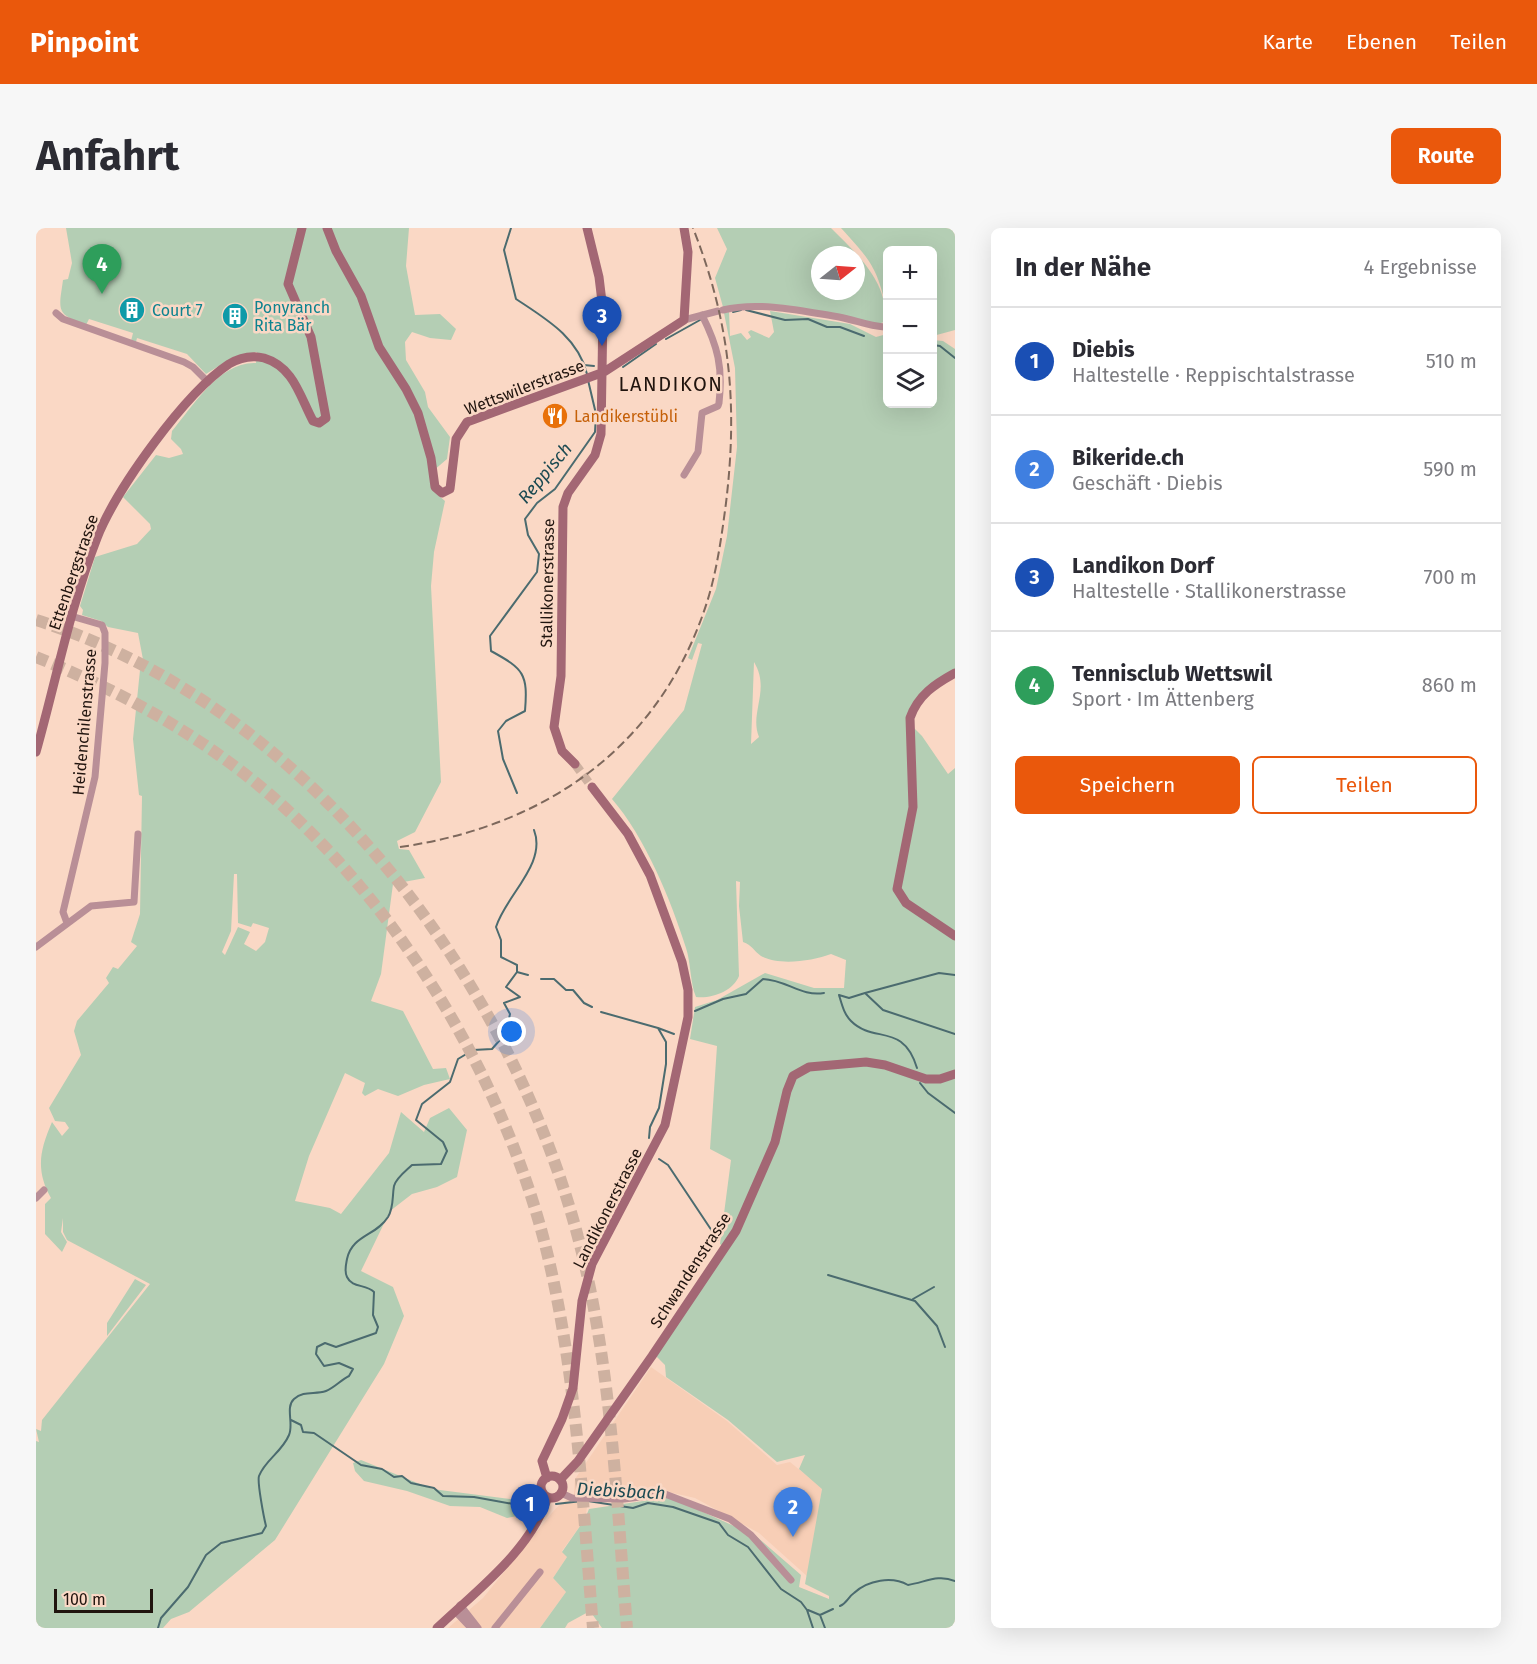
<!DOCTYPE html>
<html lang="de">
<meta charset="utf-8">
<style>
body{margin:0;font-family:"Fira Sans",sans-serif;background:#f7f7f7;color:#2b2b33}
.controls{position:absolute;right:18px;top:18px;display:grid;overflow:hidden;border-radius:9px;box-shadow:0 6px 24px #0002}
.controls button{width:54px;height:54px;display:grid;place-items:center;padding:0;border:0;border-bottom:2px solid #e1e1e2;background:#fff;color:#2b2b33;font:30px sans-serif}
.compass{position:absolute;left:775px;top:18px;width:54px;height:54px;border-radius:50%;background:#fff;box-shadow:0 6px 24px #0002;rotate:73deg}
.scale{position:absolute;left:18px;bottom:15px;width:99px;box-sizing:border-box;padding-left:6px;border:3px solid #20140e;border-top:0;font-size:16px;line-height:21px;white-space:nowrap;color:#20140e;-webkit-text-stroke:4px #fad8c5;paint-order:stroke}
.you{position:absolute;left:476px;top:804px;width:21px;height:21px;margin:-15px;border:4px solid #fff;border-radius:50%;background:#1a73e8;box-shadow:0 0 0 9px #1a73e833}
.badge{display:grid;place-items:center;width:39px;height:39px;border-radius:50%;background:#ea580c;color:#fff;font-size:20px;font-weight:700}
.pin{position:absolute;translate:-50% -50px;filter:drop-shadow(0 2px 3px #0008)}
.pin::after{content:'';position:absolute;top:32px;width:21px;height:18px;background:inherit;clip-path:polygon(0 0,100% 0,50% 100%)}
.list{margin:0;padding:0;list-style:none}
h2{display:flex;justify-content:space-between;align-items:center;height:78px;margin:0;padding:0 24px;font-size:26px}
h2 small{font-size:20px;font-weight:400;color:#7c7c81}
.list li{display:grid;grid-template-columns:39px 1fr auto;gap:18px;align-items:center;box-sizing:border-box;height:108px;padding:0 24px;border-top:2px solid #e1e1e2}
.list b{display:block;font-size:22px;white-space:nowrap}
.list p{margin:0;font-size:20px;white-space:nowrap;color:#7c7c81}
.list em{font-size:20px;font-style:normal;color:#7c7c81}
.actions{display:flex;gap:12px;padding:18px 24px}
.actions a{flex:1;padding:14px 0;border:2px solid #ea580c;border-radius:9px;text-align:center;font-size:21px;color:#ea580c}
.actions .main{background:#ea580c;color:#fff}
.icon{flex:none;width:33px;height:33px;fill:none;stroke:currentColor;stroke-width:2;stroke-linecap:round;stroke-linejoin:round}
.map{position:relative;flex:none;width:919px;height:1400px;overflow:hidden;border-radius:9px}
header{display:flex;align-items:center;gap:36px;box-sizing:border-box;height:84px;padding:0 30px;background:#ea580c;color:#fff}
header strong{font-size:28px}
nav{display:flex;gap:33px;margin-inline-start:auto;font-size:21px}
.intro{display:flex;align-items:center;justify-content:space-between;box-sizing:border-box;height:144px;padding:0 36px}
h1{margin:0;font-size:42px}
.button{padding:15px 27px;border-radius:9px;background:#ea580c;color:#fff;font-size:21px;font-weight:700}
main{display:flex;gap:36px;padding:0 36px}
aside{flex:1;background:#fff;border-radius:9px;box-shadow:0 6px 24px #0002}
.map>svg:first-child{display:block}
.built{fill:#f7ceb6}
.green{fill:#b4ceb4;fill-rule:evenodd}
.lines{fill:none;stroke-linecap:round;stroke-linejoin:round}
.stream{stroke:#4b6b6f;stroke-width:2}
.secondary-tunnel{stroke:#ceb1a0;stroke-width:9;stroke-dasharray:9 4.5;stroke-linecap:butt}
.highway-tunnel{stroke:#ceb1a0;stroke-width:12;stroke-dasharray:12 6;stroke-linecap:butt}
.street{stroke:#b98f97;stroke-width:7}
.secondary{stroke:#a36774;stroke-width:9}
.rail{stroke:#7d685c;stroke-width:2;stroke-dasharray:9 4.5;stroke-linecap:butt}
.labels{text-anchor:middle;stroke-width:5;stroke-linejoin:round;paint-order:stroke}
.culture-label{font-size:16px;fill:#0d838f;stroke:#fad8c5;text-anchor:start}
.street-label{font-size:16px;fill:#20140e;stroke:#fad8c5}
.food-label{font-size:16px;fill:#c56008;stroke:#fad8c5;text-anchor:start}
.water-label{font-size:18px;font-style:italic;fill:#1c4a52;stroke:#fad8c5}
.quarter-label{font-size:20px;letter-spacing:1.5px;fill:#20140e;stroke:#fad8c5}
</style>
<header>
<strong>Pinpoint</strong>
<nav><a>Karte</a><a>Ebenen</a><a>Teilen</a></nav>
</header>
<div class="intro"><h1>Anfahrt</h1><a class="button">Route</a></div>
<main>
<div class="map">
<svg width="919" height="1400" viewBox="0 0 919 1400">
<rect width="100%" height="100%" fill="#fad8c5"/>
<path class="built" d="M 615,1139 L 691,1193 L 741,1237 L 754,1234 L 786,1260 L 772,1349 L 723,1305 L 659,1270 L 628,1263 L 552,1274 L 549,1291 L 526,1323 L 531,1329 L 517,1350 L 530,1364 L 504,1400 L 412,1400 L 447,1370 L 520,1280 L 538,1266 L 539,1251 Z"/>
<path class="green" d="M 30,0 L 373,0 L 370,38 L 379,87 L 404,86 L 420,101 L 415,112 L 394,110 L 376,104 L 369,114 L 370,132 L 389,164 L 392,179 L 414,209 L 411,231 L 397,243 L 402,267 L 409,273 L 398,324 L 395,358 L 405,554 L 379,604 L 361,613 L 363,621 L 373,622 L 389,650 L 357,656 L 345,746 L 335,773 L 367,783 L 397,841 L 410,840 L 414,851 L 388,857 L 362,868 L 342,861 L 329,868 L 326,865 L 329,855 L 309,845 L 273,928 L 259,973 L 294,980 L 305,986 L 353,925 L 365,884 L 388,904 L 394,890 L 413,880 L 431,902 L 421,949 L 401,959 L 376,966 L 354,983 L 325,1043 L 357,1059 L 368,1088 L 348,1136 L 239,1312 L 153,1384 L 135,1391 L 127,1400 L 0,1400 L 0,1213 L 3,1214 L 0,1201 L 5,1203 L 6,1192 L 114,1056 L 31,1012 L 27,1004 L 27,990 L 25,1004 L 31,1014 L 26,1024 L 9,1006 L 9,976 L 15,970 C 0,943 3,924 16,894 L 26,908 L 33,900 L 29,894 L 19,893 L 13,880 L 45,827 L 38,803 L 41,793 L 73,755 L 70,750 L 77,739 L 82,741 L 101,718 L 95,714 L 104,686 L 106,568 L 103,567 L 97,511 L 104,442 L 109,442 L 102,405 L 72,399 L 65,393 L 46,387 L 47,382 L 44,378 L 59,329 L 101,316 L 115,301 L 114,296 L 87,269 L 120,227 L 133,230 L 147,226 L 145,221 L 135,211 L 136,203 C 157,178 184,133 220,135 L 221,124 L 197,129 L 170,146 L 151,126 L 101,110 L 100,114 L 95,113 L 97,105 L 53,91 L 50,97 C 19,86 23,82 27,52 L 32,51 L 36,35 ZM 198,646 L 201,646 L 202,695 L 215,699 L 217,695 L 233,700 L 229,714 L 220,723 L 208,716 L 214,704 L 202,699 L 189,727 L 186,724 L 195,703 Z
M 681,0 L 795,0 C 819,24 855,56 848,94 L 842,96 L 777,83 L 687,79 L 679,50 L 691,21 ZM 784,27 L 820,27 L 820,63 L 784,63 Z
M 805,0 L 919,0 L 919,102 L 897,108 L 897,22 L 852,22 L 851,83 C 841,39 835,33 805,0 Z
M 734,83 L 814,96 L 840,109 L 851,106 L 852,176 L 897,176 L 897,112 L 907,113 L 919,121 L 919,441 C 896,455 879,465 870,492 L 886,508 L 912,546 L 919,540 L 919,1400 L 566,1400 L 554,1383 L 532,1395 L 529,1400 L 504,1400 L 530,1364 L 517,1350 L 531,1329 L 526,1324 L 549,1291 L 553,1281 L 634,1269 L 720,1308 L 765,1347 L 763,1359 L 793,1371 L 793,1368 L 769,1356 L 786,1261 L 763,1241 L 769,1227 L 741,1234 L 692,1192 L 630,1149 L 629,1137 L 620,1128 L 691,1021 L 684,1016 L 695,932 L 674,921 L 681,818 L 654,811 L 659,779 L 681,772 L 729,745 L 778,760 L 808,760 L 810,732 L 795,726 C 776,733 743,738 725,728 C 718,723 716,717 707,714 L 703,678 L 704,654 L 700,653 L 703,748 C 697,763 676,771 660,769 C 654,755 655,735 650,720 C 635,672 609,609 576,571 L 648,482 L 666,416 L 662,415 L 656,432 L 652,430 L 680,361 L 691,308 L 701,219 L 699,140 L 688,85 L 693,84 L 694,108 L 705,105 L 711,112 L 715,109 L 712,104 L 715,102 L 733,110 L 738,104 ZM 718,434 C 735,462 713,485 723,509 L 715,516 Z
M 99,1051 L 110,1057 L 71,1108 L 71,1095 Z
M 325,1232 L 396,1261 L 498,1274 L 492,1286 L 471,1290 L 444,1279 L 414,1278 L 371,1263 L 328,1253 L 319,1243 L 317,1235 Z"/>
<g class="lines">
<path class="stream" d="M 475,0 L 468,22 L 480,71 C 510,91 542,109 551,146
M 710,82 L 749,92 L 772,91 L 791,99 L 804,99 L 828,108
M 697,84 L 705,82
M 851,110 L 852,110
M 630,111 L 664,92
M 897,117 L 904,118 L 919,130
M 548,137 L 558,138
M 587,139 L 620,116
M 481,565 L 467,531 L 462,503 L 470,493 L 489,483 C 492,446 488,441 455,423 L 454,408 L 501,344 L 503,326 L 492,307 L 489,291 L 501,275 L 519,261 L 559,204 L 560,186 L 552,152
M 481,744 L 492,747
M 505,751 L 518,751 L 530,762 L 537,762 L 548,775 L 556,779
M 829,765 L 903,745 L 919,747
M 803,767 L 813,770 L 829,765 L 847,782 L 919,806
M 803,767 C 806,777 808,786 815,793 C 838,816 867,794 881,840
M 659,783 L 687,771 L 710,766 L 727,751 C 751,752 765,769 788,765
M 565,784 L 622,800 L 630,814 L 630,836 L 623,880 L 614,899 L 613,910
M 622,800 L 638,806
M 884,855 L 892,865 L 919,885
M 623,931 L 632,937 L 682,1012
M 792,1047 L 879,1073 L 901,1098 L 909,1119
M 877,1071 L 898,1059
M 255,1192 L 265,1197 L 267,1204 L 278,1205 L 325,1237 L 346,1241 L 358,1249 L 366,1248 L 375,1255 L 398,1260 L 407,1268 L 438,1269 L 494,1279
M 552,1273 L 597,1280 L 612,1275 L 637,1279 L 683,1295 L 692,1307 L 712,1319 L 745,1361 L 765,1374 L 771,1382 L 777,1400
M 520,1276 L 546,1273
M 804,1378 C 811,1375 812,1369 818,1365 C 832,1352 856,1348 872,1357 C 890,1354 902,1346 919,1353
M 772,1382 L 784,1387 L 797,1381
M 784,1387 L 789,1400
M 122,1400 L 125,1390 L 152,1359 L 170,1327 L 185,1315 L 226,1305 L 230,1298 C 228,1290 221,1254 223,1248 C 229,1232 246,1224 253,1207 C 258,1196 249,1179 258,1171 C 268,1162 279,1167 290,1163 C 298,1160 305,1152 313,1148 L 317,1141 L 303,1135 L 288,1138 L 280,1126 L 281,1119 L 289,1115 L 300,1119 L 340,1105 L 342,1099 L 337,1087 L 338,1064 C 330,1056 316,1060 311,1049 C 308,1043 310,1037 311,1031 C 316,1007 340,1008 352,989 C 358,979 356,969 358,958 C 360,950 371,942 376,937 L 405,936 L 411,923 L 407,914 L 380,892 L 386,876 L 414,854 L 422,831 L 437,822 L 456,821 L 470,805 L 474,786 L 468,775 L 484,769 L 470,759 L 481,744 L 481,737 L 465,729 L 465,712 L 460,699 C 470,667 511,636 498,602"/>
<path class="secondary-tunnel" d="M 539,536 L 556,559"/>
<path class="highway-tunnel" d="M 0,392 C 276,480 483,758 548,1033 C 576,1153 581,1278 591,1400
M 0,429 C 67,456 131,489 190,532 C 348,646 471,847 514,1037 C 541,1156 547,1279 557,1400"/>
<path class="street" d="M 687,82 C 723,73 767,83 803,89 C 819,92 832,98 848,99
M 20,85 L 27,91 L 148,134 L 157,139 L 172,154
M 648,92 L 682,83
M 648,247 L 662,224 L 666,185 L 682,178 L 683,175 C 687,139 682,119 666,87
M 31,695 L 27,684 L 59,549 L 69,435 L 69,405 L 66,397 L 35,388
M 0,719 L 55,678 L 98,674 L 102,606
M 0,970 L 8,962
M 525,1265 L 536,1270 L 588,1271 L 629,1266 L 694,1291 L 715,1307 L 755,1352
M 424,1377 L 442,1400
M 419,1383 L 435,1400
M 459,1400 L 504,1344"/>
<path class="secondary" d="M 291,0 L 300,23 L 325,68 L 343,119 L 370,161 L 382,185 L 395,230 L 399,259 L 406,265 L 414,261 L 420,211 L 431,194 L 568,144 L 648,92 L 652,24 L 648,0
M 919,445 C 899,456 882,467 874,490 L 877,579 L 861,661 L 870,675 L 919,708
M 0,524 C 20,453 34,379 61,310 C 80,261 149,165 193,136 C 203,130 216,127 228,130 C 258,139 264,169 277,193 L 283,195 L 290,190 L 275,109 L 252,56 L 266,0
M 539,536 L 526,523 L 518,499 L 525,448 L 527,279 L 532,265 L 559,227 L 565,206 L 567,82 L 563,49 L 551,0
M505 1259a11 11 0 1 1 22 0a11 11 0 1 1-22 0Z
M 511,1250 L 506,1233 L 526,1191 L 537,1160 L 546,1073 L 556,1036 L 629,897 L 652,789 L 652,762 L 646,734 L 614,647 L 592,606 L 556,559
M 524,1252 L 542,1233 L 616,1128 L 700,1003 L 739,914 L 751,863 L 757,848 L 773,839 L 830,834 L 849,837 L 890,851 L 904,851 L 919,846
M 401,1400 C 441,1362 494,1323 512,1269"/>
<path class="rail" d="M 364,619 C 505,599 618,524 667,386 C 680,350 685,313 690,275 C 702,175 694,94 657,0"/>
</g>
<defs>
<g id="building-disc" transform="scale(1.35)"><circle r="9.5" fill="#0f9aa8" stroke="#fad8c5"/><path d="M-4-6H4V6H1V3H-1V6H-4ZM-2.5-4.3h1.7v1.8h-1.7ZM.8-4.3h1.7v1.8H.8ZM-2.5-1h1.7V.8h-1.7ZM.8-1h1.7V.8H.8Z" fill="#fff"/></g>
<g id="restaurant-disc" transform="scale(1.35)"><circle r="9.5" fill="#e8710a" stroke="#fad8c5"/><path d="M-5-6h1v4h1v-4h1v4h1v-4h1v5L-1.5 .5V6h-2V.5L-5-1ZM5-6V6H3V1.5H1.5Q1.5-4 5-6Z" fill="#fff"/></g>
</defs>
<g fill-rule="evenodd">
<use href="#building-disc" x="96" y="82"/>
<use href="#building-disc" x="199" y="88"/>
<use href="#restaurant-disc" x="519" y="188"/>
</g>
<g class="labels">
<g class="culture-label">
<text x="218" y="85">Ponyranch<tspan x="218" dy="18">Rita Bär</tspan></text>
<text x="116" y="88">Court 7</text>
</g>
<g class="street-label">
<text transform="translate(488 159) rotate(-21)" y="6">Wettswilerstrasse</text>
<text transform="translate(37 344) rotate(-71)" y="6">Ettenbergstrasse</text>
<text transform="translate(511 355) rotate(-89)" y="6">Stallikonerstrasse</text>
<text transform="translate(48 494) rotate(-85)" y="6">Heidenchilenstrasse</text>
<text transform="translate(571 980) rotate(-63)" y="6">Landikonerstrasse</text>
<text transform="translate(654 1042) rotate(-57)" y="6">Schwandenstrasse</text>
</g>
<g class="food-label">
<text x="538" y="194">Landikerstübli</text>
</g>
<g class="water-label">
<text transform="translate(509 245) rotate(-50)" y="6">Reppisch</text>
<text transform="translate(585 1263) rotate(3)" y="6">Diebisbach</text>
</g>
<g class="quarter-label">
<text x="635" y="163">LANDIKON</text>
</g>
</g>
</svg>
<div class="controls">
<button>+</button>
<button>−</button>
<button><svg class="icon" aria-label="layers" viewBox="0 0 24 24"><path d="M12 4l9 5-9 5-9-5zM3 14l9 5 9-5"/></svg></button>
</div>
<svg class="compass" viewBox="-18 -18 36 36"><path d="M0-13l5 13h-10z" fill="#e53935"/><path d="M0 13l5-13h-10z" fill="#7c7c81"/></svg>
<div class="scale">100 m</div>
<div class="you"></div>
<div class="pin badge" style="left:494px;top:1306px;background:#1a4fb4">1</div>
<div class="pin badge" style="left:757px;top:1309px;background:#3f7fe0">2</div>
<div class="pin badge" style="left:566px;top:118px;background:#1a4fb4">3</div>
<div class="pin badge" style="left:66px;top:66px;background:#2e9e5b">4</div>
</div>
<aside>
<h2>In der Nähe<small>4 Ergebnisse</small></h2>
<ul class="list">
<li><span class="badge" style="background:#1a4fb4">1</span><div><b>Diebis</b><p>Haltestelle · Reppischtalstrasse</p></div><em>510 m</em></li>
<li><span class="badge" style="background:#3f7fe0">2</span><div><b>Bikeride.ch</b><p>Geschäft · Diebis</p></div><em>590 m</em></li>
<li><span class="badge" style="background:#1a4fb4">3</span><div><b>Landikon Dorf</b><p>Haltestelle · Stallikonerstrasse</p></div><em>700 m</em></li>
<li><span class="badge" style="background:#2e9e5b">4</span><div><b>Tennisclub Wettswil</b><p>Sport · Im Ättenberg</p></div><em>860 m</em></li>
</ul>
<div class="actions"><a class="main">Speichern</a><a>Teilen</a></div>
</aside>
</main>
